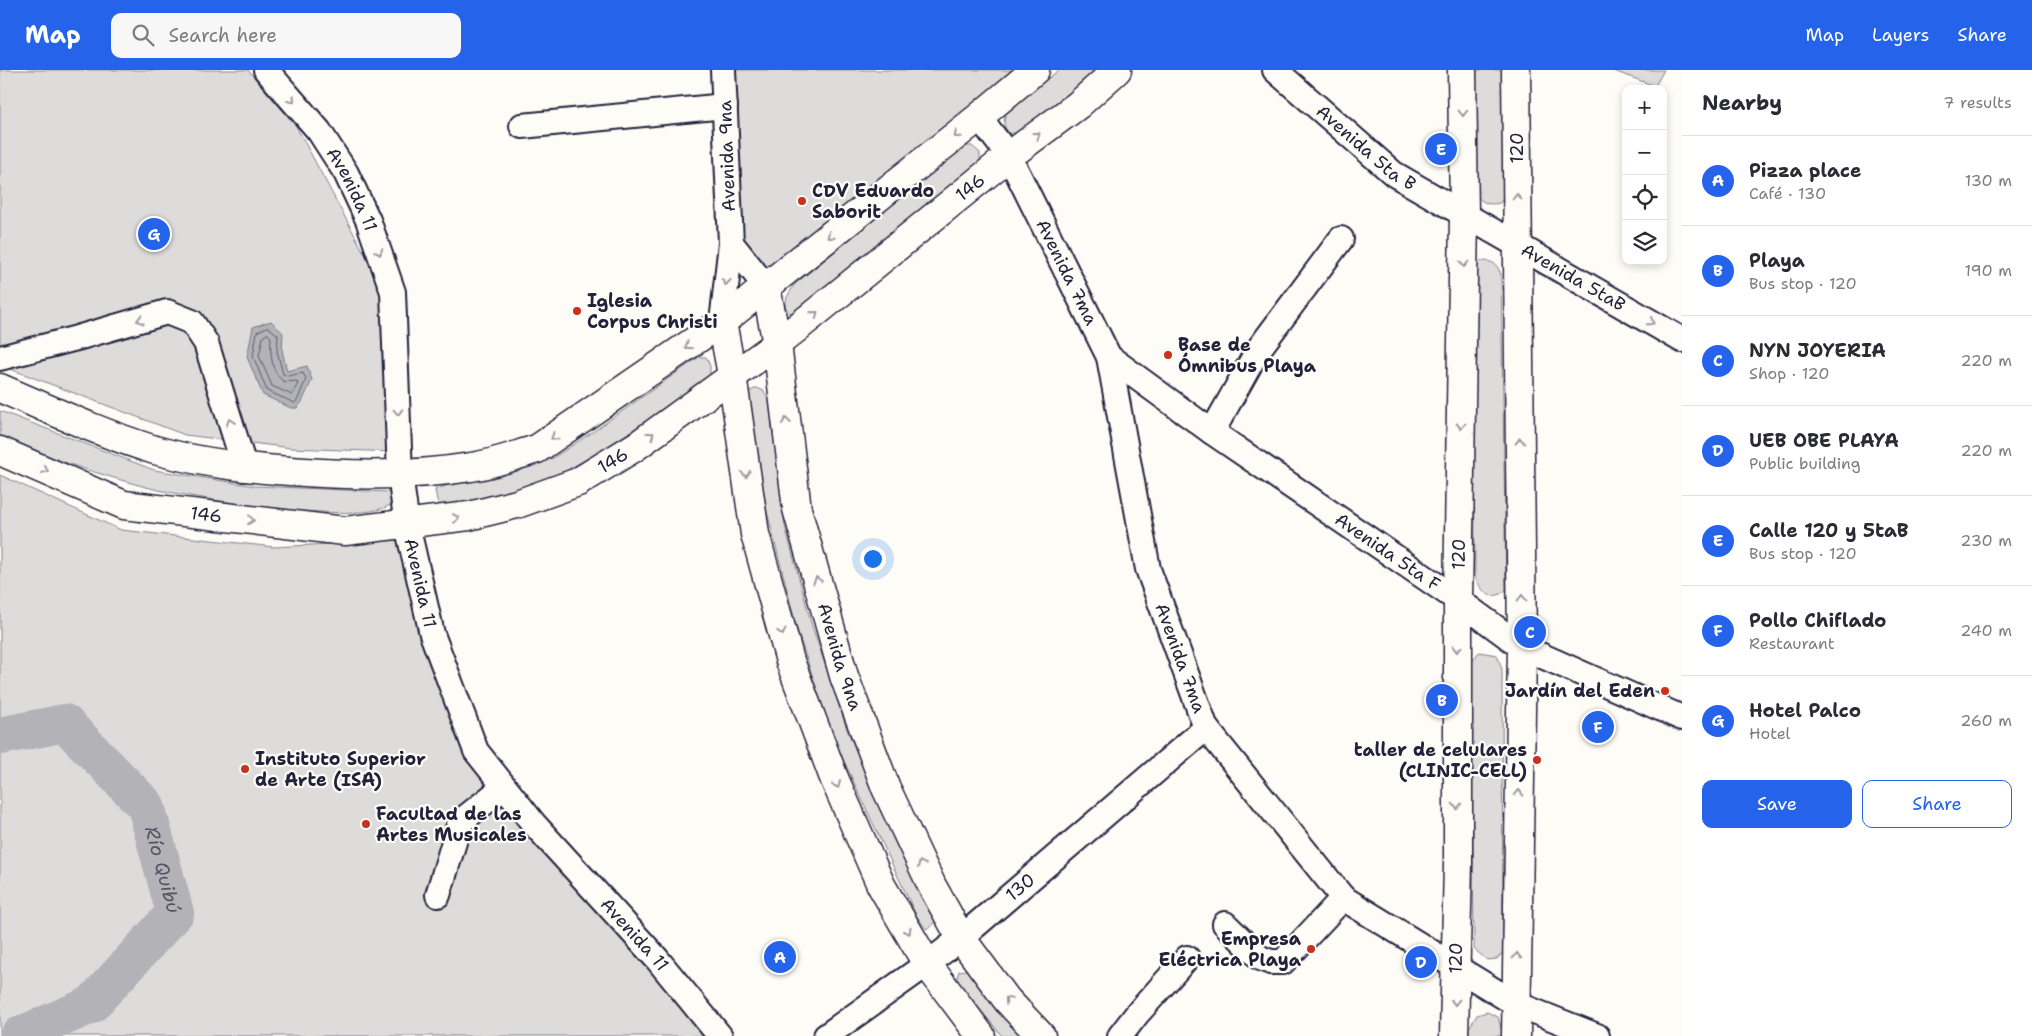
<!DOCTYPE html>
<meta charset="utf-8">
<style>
body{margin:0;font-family:"Shantell Sans",sans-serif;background:#f7f7f7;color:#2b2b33}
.controls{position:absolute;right:15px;top:15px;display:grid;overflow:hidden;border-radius:10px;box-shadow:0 2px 8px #0003}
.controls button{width:45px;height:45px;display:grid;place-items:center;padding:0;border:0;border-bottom:1px solid #e1e1e2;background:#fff;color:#2b2b33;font:25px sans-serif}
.you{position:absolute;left:872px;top:488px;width:18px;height:18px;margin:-12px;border:4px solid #fff;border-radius:50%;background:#1a73e8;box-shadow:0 0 0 8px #1a73e833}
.badge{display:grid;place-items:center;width:32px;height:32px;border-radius:50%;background:#2563eb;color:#fff;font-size:16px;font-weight:700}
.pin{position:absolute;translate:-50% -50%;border:2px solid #fff;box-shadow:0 1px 5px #0006}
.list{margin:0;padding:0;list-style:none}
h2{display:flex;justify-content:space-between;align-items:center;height:65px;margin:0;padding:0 20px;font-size:21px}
h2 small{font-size:16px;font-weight:400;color:#7c7c81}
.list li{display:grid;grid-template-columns:32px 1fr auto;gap:15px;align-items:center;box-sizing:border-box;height:90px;padding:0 20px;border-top:1px solid #e1e1e2}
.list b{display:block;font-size:19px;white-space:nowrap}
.list p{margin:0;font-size:16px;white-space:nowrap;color:#7c7c81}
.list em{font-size:16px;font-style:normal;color:#7c7c81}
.actions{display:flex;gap:10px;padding:15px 20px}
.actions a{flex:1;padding:11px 0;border:1px solid #2563eb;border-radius:10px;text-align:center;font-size:18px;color:#2563eb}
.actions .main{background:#2563eb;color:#fff}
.icon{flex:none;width:28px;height:28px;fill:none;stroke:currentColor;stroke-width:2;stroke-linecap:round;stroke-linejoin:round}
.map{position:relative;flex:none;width:1682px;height:966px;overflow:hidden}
header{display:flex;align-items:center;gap:30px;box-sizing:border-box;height:70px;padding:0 25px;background:#2563eb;color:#fff}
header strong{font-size:24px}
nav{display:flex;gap:28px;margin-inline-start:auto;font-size:18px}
.search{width:350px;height:45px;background:#f7f7f7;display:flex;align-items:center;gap:12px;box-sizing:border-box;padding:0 18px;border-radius:10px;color:#7c7c81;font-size:19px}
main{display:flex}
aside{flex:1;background:#fff}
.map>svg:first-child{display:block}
.green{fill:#dddcdb;stroke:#807f8b}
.water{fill:#b2b2b7;stroke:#787885}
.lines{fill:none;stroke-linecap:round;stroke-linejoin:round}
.shore{stroke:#5c5c6d;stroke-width:1}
.river{stroke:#b2b2b7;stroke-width:38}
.minor-casing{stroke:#22223b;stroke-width:28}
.major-casing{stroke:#22223b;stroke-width:31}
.minor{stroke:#fdfcf7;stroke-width:24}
.major{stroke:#fdfcf7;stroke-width:28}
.oneway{stroke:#9a9aa2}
.poi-dot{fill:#c8321e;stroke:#fdfcf7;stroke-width:2}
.labels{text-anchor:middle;stroke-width:4.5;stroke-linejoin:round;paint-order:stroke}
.street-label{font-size:18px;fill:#22223b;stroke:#fdfcf7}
.poi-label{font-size:18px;font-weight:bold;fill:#22223b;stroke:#fdfcf7;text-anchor:start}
.water-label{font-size:19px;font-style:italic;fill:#545466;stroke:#fdfcf7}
</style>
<header>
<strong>Map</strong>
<div class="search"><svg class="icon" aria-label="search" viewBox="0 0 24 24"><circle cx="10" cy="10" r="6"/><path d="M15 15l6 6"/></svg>Search here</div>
<nav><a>Map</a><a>Layers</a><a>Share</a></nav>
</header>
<main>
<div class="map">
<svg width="1682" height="966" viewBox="0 0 1682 966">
<rect width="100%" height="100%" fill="#fdfcf7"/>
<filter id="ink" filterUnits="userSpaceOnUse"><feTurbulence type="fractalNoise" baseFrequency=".02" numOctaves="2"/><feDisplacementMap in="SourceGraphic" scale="10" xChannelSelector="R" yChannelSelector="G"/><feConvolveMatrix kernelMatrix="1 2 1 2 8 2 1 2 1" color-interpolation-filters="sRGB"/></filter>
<g filter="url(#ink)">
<path class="green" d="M 0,0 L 248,0 L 296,56 L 382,216 L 394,382 L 292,378 L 185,365 L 0,295 Z
M 724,0 L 1035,0 L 766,217 L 731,173 Z
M 1059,0 L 1104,0 L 1023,61 L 1009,64 C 1003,55 1003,51 1007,41 Z
M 1474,0 L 1505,0 L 1505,125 L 1500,133 C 1487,136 1481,132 1474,122 Z
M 1611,0 L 1664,0 L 1655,16 Z
M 964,76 L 972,76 L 980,83 L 980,95 L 801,240 L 789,243 L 785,236 L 787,227 L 794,215 Z
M 1481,191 C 1493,191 1497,193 1501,205 L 1506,520 C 1490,533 1483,522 1475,508 L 1473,196 Z
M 699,287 L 706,287 L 710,296 L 710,306 L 704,313 L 605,378 L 552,409 L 448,440 L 438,435 L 435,420 L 450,414 L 479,409 L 528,397 L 553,388 L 594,361 Z
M 757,318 L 764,321 L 769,331 L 785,456 L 812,556 L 848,662 L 887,752 L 936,850 L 932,856 L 926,859 L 916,845 L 834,670 L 799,566 L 767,442 L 748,329 L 750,321 Z
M 0,341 L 154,400 L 255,416 L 389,422 L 391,428 L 390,435 C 359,456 195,428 154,419 C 129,413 105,405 81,398 C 53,389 27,376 0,365 Z
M 0,405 L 121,460 L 274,477 L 405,470 L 476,681 L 720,966 L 0,966 Z
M 1479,582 L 1497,585 L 1502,599 L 1503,882 L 1497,889 L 1487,890 L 1474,879 L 1471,593 Z
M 966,900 L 972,905 L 1023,966 L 1002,966 L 956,910 L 959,901 Z
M 1487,942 L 1498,947 L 1503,966 L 1469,966 L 1469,958 L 1477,945 Z"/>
<path class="water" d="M 271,251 L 283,263 L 282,280 L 287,301 L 307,296 L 312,310 L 302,332 L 297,338 L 291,338 L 263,325 L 247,287 L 253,257 Z"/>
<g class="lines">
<path class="shore" d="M 268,257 L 278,265 L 277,281 L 283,304 L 288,306 L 303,303 L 306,309 L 298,329 L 295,333 L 267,321 L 253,286 L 257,262 Z
M 268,264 L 271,268 C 270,281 271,305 285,312 L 296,311 L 298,313 L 292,325 L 272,316 L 259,286 L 263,267 Z"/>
<path class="river" id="s1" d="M 0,666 L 65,653 L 146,736 L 175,843 L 91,935 L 19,966"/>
<g class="minor-casing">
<g id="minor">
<path id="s2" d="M 266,0 L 319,61 L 346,103 L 368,150 L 393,222 L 400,405 L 407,455 L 432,564 L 476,681 L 534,754 L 657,889 L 720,966"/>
<path id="s3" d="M 1275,0 L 1394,104 L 1682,270"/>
<path id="s4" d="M 979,47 L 1009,86 L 1109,287 L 1148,499 L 1206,658 L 1343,828 L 1516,934 L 1597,966"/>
<path d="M 522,56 L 725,36"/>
<path d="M 731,173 L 766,217"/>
<path d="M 722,252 L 731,173 L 723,0"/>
<path id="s5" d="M 1109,287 L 1212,362 L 1458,530 L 1522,577 L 1682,648"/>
<path d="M 0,288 L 77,268 L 167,242 L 192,252 L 206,273 L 245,399"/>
<path d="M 1212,362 L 1258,280 L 1341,169"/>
<path d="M 438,825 L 460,752 L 504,717"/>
<path d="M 1225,854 L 1260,888 L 1271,892 L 1283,892 L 1343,828"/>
<path id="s6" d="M 826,966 L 927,894 L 961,868 L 1206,658"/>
<path d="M 1120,966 L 1137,944 L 1187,888"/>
</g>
</g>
<g class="major-casing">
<g id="major">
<path id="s7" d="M 766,217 L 777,274 L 797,439 L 844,606 L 886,718 L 932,816 L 961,868 L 1007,930 L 1041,966"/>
<path d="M 722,252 L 732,305 L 755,464 L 790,591 L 834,708 L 881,815 L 927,894 L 981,966"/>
<path d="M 0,318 C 51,340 102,364 155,380 C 204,394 255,399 305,402 C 361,406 416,406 471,397 C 494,394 516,385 537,379 L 722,252 L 979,47 L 1035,0"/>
<path id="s8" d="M 0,381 L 124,435 L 345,461 L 469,446 L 517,434 L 578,412 L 635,377 L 777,274 L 1009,86 L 1078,35 L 1117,0"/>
<path id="s9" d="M 1454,966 L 1458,793 L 1458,530 L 1464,145 L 1462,0"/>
<path d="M 1516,966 L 1522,577 L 1516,0"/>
</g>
</g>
<use href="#minor" class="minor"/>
<use href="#major" class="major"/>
</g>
<defs><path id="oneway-chevron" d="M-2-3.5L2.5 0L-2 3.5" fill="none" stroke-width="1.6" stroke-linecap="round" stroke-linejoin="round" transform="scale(1.25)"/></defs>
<g class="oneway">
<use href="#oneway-chevron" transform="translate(292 30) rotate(49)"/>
<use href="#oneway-chevron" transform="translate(1463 43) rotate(89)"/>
<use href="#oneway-chevron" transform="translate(957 65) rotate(141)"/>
<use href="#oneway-chevron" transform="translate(1037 65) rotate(-36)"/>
<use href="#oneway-chevron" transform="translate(1517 127) rotate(-90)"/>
<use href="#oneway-chevron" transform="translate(830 166) rotate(141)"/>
<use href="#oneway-chevron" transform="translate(379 182) rotate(71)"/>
<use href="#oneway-chevron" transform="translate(1464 194) rotate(91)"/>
<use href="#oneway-chevron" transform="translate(726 212) rotate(96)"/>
<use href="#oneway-chevron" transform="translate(815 244) rotate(-39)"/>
<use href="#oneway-chevron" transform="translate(140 250) rotate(164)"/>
<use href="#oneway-chevron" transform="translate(1651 252) rotate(30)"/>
<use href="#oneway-chevron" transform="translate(688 276) rotate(146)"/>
<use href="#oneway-chevron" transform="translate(398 342) rotate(88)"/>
<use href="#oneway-chevron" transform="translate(786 351) rotate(-97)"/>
<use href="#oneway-chevron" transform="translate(230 352) rotate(-108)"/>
<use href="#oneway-chevron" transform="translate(1461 356) rotate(91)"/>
<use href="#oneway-chevron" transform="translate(651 365) rotate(-36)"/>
<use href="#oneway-chevron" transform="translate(554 367) rotate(146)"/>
<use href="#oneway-chevron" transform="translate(1520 371) rotate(-91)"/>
<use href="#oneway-chevron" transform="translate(45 400) rotate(24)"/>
<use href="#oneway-chevron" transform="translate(746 404) rotate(82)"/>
<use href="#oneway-chevron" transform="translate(456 448) rotate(-8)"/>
<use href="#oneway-chevron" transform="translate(251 450) rotate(7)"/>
<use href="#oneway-chevron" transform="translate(817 510) rotate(-106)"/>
<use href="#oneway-chevron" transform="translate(1522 528) rotate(-90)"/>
<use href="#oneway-chevron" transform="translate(782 562) rotate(75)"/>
<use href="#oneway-chevron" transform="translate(1457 579) rotate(91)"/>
<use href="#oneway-chevron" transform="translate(837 715) rotate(66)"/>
<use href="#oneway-chevron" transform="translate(1519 723) rotate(-89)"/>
<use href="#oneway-chevron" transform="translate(1457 736) rotate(90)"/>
<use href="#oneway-chevron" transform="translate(921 794) rotate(-115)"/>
<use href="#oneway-chevron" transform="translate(908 861) rotate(60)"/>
<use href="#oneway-chevron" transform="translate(1517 886) rotate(-89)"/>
<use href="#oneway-chevron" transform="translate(1008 930) rotate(-130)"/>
<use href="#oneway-chevron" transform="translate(1455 932) rotate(91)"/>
</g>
</g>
<g class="poi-dot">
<circle cx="802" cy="131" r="5"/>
<circle cx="577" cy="241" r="5"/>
<circle cx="1168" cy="285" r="5"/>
<circle cx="1665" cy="621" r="5"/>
<circle cx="1537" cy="690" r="5"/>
<circle cx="245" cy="699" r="5"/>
<circle cx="366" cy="754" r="5"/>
<circle cx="1311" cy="879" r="5"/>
</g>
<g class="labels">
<g class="street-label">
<text dy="6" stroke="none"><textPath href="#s3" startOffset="120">Avenida 5ta B</textPath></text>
<text transform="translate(1517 78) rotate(-90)" y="6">120</text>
<text transform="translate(727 86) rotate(-92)" y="6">Avenida 9na</text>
<text dy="6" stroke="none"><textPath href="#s8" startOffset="1088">146</textPath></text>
<text dy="6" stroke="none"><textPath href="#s2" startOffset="148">Avenida 11</textPath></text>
<text dy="6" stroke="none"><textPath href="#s4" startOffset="179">Avenida 7ma</textPath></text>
<text dy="6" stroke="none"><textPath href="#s3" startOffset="365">Avenida 5taB</textPath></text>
<text dy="6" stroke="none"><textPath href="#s8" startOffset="638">146</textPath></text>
<text dy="6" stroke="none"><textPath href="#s8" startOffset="218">146</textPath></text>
<text dy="6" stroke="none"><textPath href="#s5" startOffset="340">Avenida 5ta F</textPath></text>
<text dy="6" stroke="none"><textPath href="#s9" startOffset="482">120</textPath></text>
<text dy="6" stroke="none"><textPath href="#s2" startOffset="552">Avenida 11</textPath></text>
<text dy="6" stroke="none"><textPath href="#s7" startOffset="378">Avenida 9na</textPath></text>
<text dy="6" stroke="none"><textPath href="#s4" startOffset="584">Avenida 7ma</textPath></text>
<text dy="6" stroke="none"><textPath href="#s6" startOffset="245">130</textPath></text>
<text dy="6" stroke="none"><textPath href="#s2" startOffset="972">Avenida 11</textPath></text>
<text dy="6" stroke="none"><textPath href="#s9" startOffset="78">120</textPath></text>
</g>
<g class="poi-label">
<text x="812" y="127">CDV Eduardo<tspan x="812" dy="21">Saborit</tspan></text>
<text x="587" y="237">Iglesia<tspan x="587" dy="21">Corpus Christi</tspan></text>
<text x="1178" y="281">Base de<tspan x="1178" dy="21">Ómnibus Playa</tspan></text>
<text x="1655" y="627" text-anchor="end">Jardín del Eden</text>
<text x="1527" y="686" text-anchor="end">taller de celulares<tspan x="1527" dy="21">(CLINIC-CELL)</tspan></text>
<text x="255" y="695">Instituto Superior<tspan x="255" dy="21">de Arte (ISA)</tspan></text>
<text x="376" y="750">Facultad de las<tspan x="376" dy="21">Artes Musicales</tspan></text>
<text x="1301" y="875" text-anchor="end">Empresa<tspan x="1301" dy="21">Eléctrica Playa</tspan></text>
</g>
<g class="water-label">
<text dy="7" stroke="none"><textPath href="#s1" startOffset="248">Río Quibú</textPath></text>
</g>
</g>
</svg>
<div class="controls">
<button>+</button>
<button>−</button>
<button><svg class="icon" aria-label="locate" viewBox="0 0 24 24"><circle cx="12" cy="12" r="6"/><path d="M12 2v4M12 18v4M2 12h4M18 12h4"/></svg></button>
<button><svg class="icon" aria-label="layers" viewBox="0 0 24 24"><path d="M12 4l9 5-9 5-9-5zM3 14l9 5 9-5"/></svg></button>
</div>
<div class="you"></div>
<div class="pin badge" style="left:780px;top:887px">A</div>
<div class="pin badge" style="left:1442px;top:630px">B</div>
<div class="pin badge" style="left:1530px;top:562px">C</div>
<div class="pin badge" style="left:1421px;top:892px">D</div>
<div class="pin badge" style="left:1441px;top:79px">E</div>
<div class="pin badge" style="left:1598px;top:657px">F</div>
<div class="pin badge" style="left:154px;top:164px">G</div>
</div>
<aside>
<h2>Nearby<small>7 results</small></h2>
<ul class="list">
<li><span class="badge">A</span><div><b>Pizza place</b><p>Café · 130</p></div><em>130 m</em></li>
<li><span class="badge">B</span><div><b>Playa</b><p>Bus stop · 120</p></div><em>190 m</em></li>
<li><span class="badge">C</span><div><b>NYN JOYERIA</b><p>Shop · 120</p></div><em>220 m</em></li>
<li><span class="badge">D</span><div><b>UEB OBE PLAYA</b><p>Public building</p></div><em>220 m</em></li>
<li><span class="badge">E</span><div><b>Calle 120 y 5taB</b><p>Bus stop · 120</p></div><em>230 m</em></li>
<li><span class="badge">F</span><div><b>Pollo Chiflado</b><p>Restaurant</p></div><em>240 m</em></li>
<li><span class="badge">G</span><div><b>Hotel Palco</b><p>Hotel</p></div><em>260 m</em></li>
</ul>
<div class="actions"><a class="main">Save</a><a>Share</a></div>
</aside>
</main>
